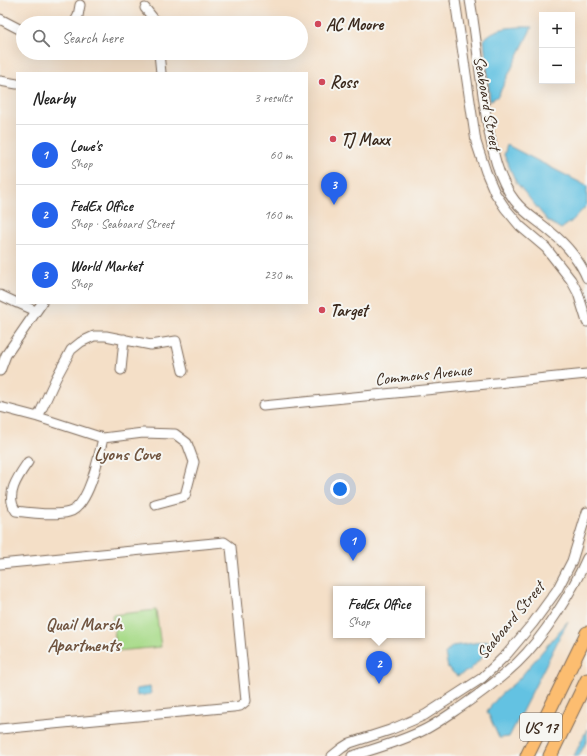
<!DOCTYPE html>
<meta charset="utf-8">
<style>
body{margin:0;font-family:Caveat,sans-serif;background:#f2f2f2;color:#222}
.controls{position:absolute;right:12px;top:12px;display:grid;overflow:hidden;border-radius:0px;box-shadow:0 4px 16px #0002}
.controls button{width:36px;height:36px;display:grid;place-items:center;padding:0;border:0;border-bottom:1px solid #e0e0e0;background:#fff;color:#222;font:20px sans-serif}
.you{position:absolute;left:340px;top:489px;width:14px;height:14px;margin:-10px;border:3px solid #fff;border-radius:50%;background:#1a73e8;box-shadow:0 0 0 6px #1a73e833}
.badge{display:grid;place-items:center;width:26px;height:26px;border-radius:50%;background:#2563eb;color:#fff;font-size:13px;font-weight:700}
.pin{position:absolute;translate:-50% -33px;filter:drop-shadow(0 1px 2px #0008)}
.pin::after{content:'';position:absolute;top:21px;width:14px;height:12px;background:inherit;clip-path:polygon(0 0,100% 0,50% 100%)}
.popup{position:absolute;left:333px;top:586px;width:92px;height:52px;box-sizing:border-box;display:grid;place-content:center;border-radius:0px;background:#fff;filter:drop-shadow(0 1px 3px #0005);font-size:13px;white-space:nowrap;color:#767676}
.popup b{font-size:15px;color:#222}
.popup::after{content:'';position:absolute;left:50%;top:100%;margin-left:-8px;border:8px solid transparent;border-top-color:#fff}
.list{margin:0;padding:0;list-style:none}
h2{display:flex;justify-content:space-between;align-items:center;height:52px;margin:0;padding:0 16px;font-size:17px}
h2 small{font-size:13px;font-weight:400;color:#767676}
.list li{display:grid;grid-template-columns:26px 1fr auto;gap:12px;align-items:center;box-sizing:border-box;height:60px;padding:0 16px;border-top:1px solid #e0e0e0}
.list b{display:block;font-size:15px;white-space:nowrap}
.list p{margin:0;font-size:13px;white-space:nowrap;color:#767676}
.list em{font-size:13px;font-style:normal;color:#767676}
.icon{flex:none;width:22px;height:22px;fill:none;stroke:currentColor;stroke-width:2;stroke-linecap:round;stroke-linejoin:round}
.map{position:relative;flex:none;width:587px;height:756px;overflow:hidden}
.search{position:absolute;background:#fff;box-shadow:0 4px 16px #0002;left:16px;top:16px;width:292px;height:44px;display:flex;align-items:center;gap:10px;box-sizing:border-box;padding:0 14px;border-radius:22px;color:#767676;font-size:15px}
.panel{position:absolute;background:#fff;box-shadow:0 4px 16px #0002;left:16px;top:72px;width:292px;height:232px;border-radius:0px}
.map>svg:first-child{display:block}
.green{fill:#a9db8a;stroke:#728254}
.water{fill:#63c2e2;stroke:#4f7680}
.lines{fill:none;stroke-linecap:round;stroke-linejoin:round}
.minor-casing{stroke:#7c6959;stroke-width:11}
.highway-casing{stroke:#7c6959;stroke-width:15}
.minor{stroke:#fff;stroke-width:9}
.highway{stroke:#fcbd6f;stroke-width:13}
.poi-dot{fill:#d1495b;stroke:#f6f6f2;stroke-width:1.5}
.labels{text-anchor:middle;stroke-width:4;stroke-linejoin:round;paint-order:stroke}
.shield{fill:#f6f6f2;stroke:#73675e;stroke-width:1}
.shield-label{font-size:16px;font-weight:bold;fill:#3b2a1e}
.poi-label{font-size:17px;font-weight:bold;fill:#3b2a1e;stroke:#f6f6f2;text-anchor:start}
.street-label{font-size:17px;fill:#3b2a1e;stroke:#f6f6f2}
.neighbourhood-label{font-size:18px;font-weight:bold;fill:#70543f;stroke:#f6f6f2}
</style>
<div class="map">
<svg width="587" height="756" viewBox="0 0 587 756">
<rect width="100%" height="100%" fill="#f6f6f2"/>
<filter id="ink" filterUnits="userSpaceOnUse"><feTurbulence type="fractalNoise" baseFrequency=".025" numOctaves="2"/><feDisplacementMap in="SourceGraphic" scale="8" xChannelSelector="R" yChannelSelector="G"/><feConvolveMatrix kernelMatrix="1 2 1 2 8 2 1 2 1" color-interpolation-filters="sRGB"/></filter>
<filter id="wash" filterUnits="userSpaceOnUse"><feTurbulence type="fractalNoise" baseFrequency=".012" numOctaves="4" result="noise"/><feDisplacementMap in="SourceGraphic" scale="16" xChannelSelector="R" yChannelSelector="G"/><feGaussianBlur stdDeviation="0.9" result="paint"/><feColorMatrix in="noise" values="0 0 0 0 0 0 0 0 0 0 0 0 0 0 0 0 0 1.4 0 .05"/><feComposite in="paint" operator="in"/></filter>
<g filter="url(#wash)">
<rect width="100%" height="100%" fill="#f4dfc7"/>
<path class="green" d="M 156,610 L 161,647 L 117,651 L 112,615 Z"/>
<path class="water" d="M 532,27 L 498,96 L 490,101 L 484,40 C 494,26 516,27 532,27 Z
M 507,145 L 587,186 L 587,205 L 572,221 L 561,229 L 548,221 L 516,182 L 504,155 Z
M 568,621 L 509,737 L 499,738 L 487,711 L 499,696 L 518,680 Z
M 488,641 L 493,645 L 470,670 L 457,676 L 448,668 L 445,654 L 452,646 Z
M 150,687 L 151,694 L 137,696 L 136,689 Z
M 587,729 L 587,740 L 579,756 L 574,756 Z"/>
</g>
<g filter="url(#ink)">
<g class="lines">
<g class="minor-casing">
<path id="minor" d="M 455,0 L 476,142 L 486,172 L 495,193 L 505,208 L 520,226 L 546,248 L 571,280 L 578,293 L 587,322
M 470,0 C 477,40 480,81 487,121 C 492,148 497,178 515,201 C 525,214 540,222 552,233 C 566,244 580,261 587,278
M 145,8 L 157,23
M 0,19 L 23,31
M 74,23 L 78,16 L 80,5
M 159,53 L 161,73
M 0,81 L 17,84
M 0,295 L 17,303
M 18,303 L 36,311
M 121,370 L 124,339
M 0,371 L 6,355 L 42,303
M 263,406 L 587,374
M 0,407 L 38,417 L 103,438 L 143,433 L 175,434 L 187,443 L 194,462 L 185,496 L 155,504
M 38,417 L 56,378 L 71,350 L 81,342 L 94,336 L 106,336 L 151,345 L 176,341 L 183,371
M 28,462 C 19,475 4,495 16,511 C 31,513 55,516 69,512 C 89,507 99,456 103,438
M 0,564 L 224,542 L 231,547 L 246,701 L 240,706 L 233,707 L 0,729
M 332,756 L 342,748 L 350,743 L 390,730 L 425,715 L 482,678 L 507,654 L 533,623 L 557,590 L 572,561 L 587,512
M 352,756 C 377,748 403,741 426,729 C 439,722 450,714 462,706 C 481,693 500,679 517,663 C 544,637 572,592 587,558"/>
</g>
<g class="highway-casing">
<path id="highway" d="M 527,756 L 587,633
M 550,756 L 587,680"/>
</g>
<use href="#minor" class="minor"/>
<use href="#highway" class="highway"/>
</g>
</g>
<g class="poi-dot">
<circle cx="318" cy="24" r="4"/>
<circle cx="322" cy="82" r="4"/>
<circle cx="333" cy="139" r="4"/>
<circle cx="322" cy="310" r="4"/>
</g>
<g class="labels">
<rect class="shield" x="520" y="713" width="42" height="28" rx="3"/>
<g class="shield-label">
<text x="541" y="733">US 17</text>
</g>
<g class="poi-label">
<text x="326" y="30">AC Moore</text>
<text x="330" y="88">Ross</text>
<text x="341" y="145">TJ Maxx</text>
<text x="330" y="316">Target</text>
</g>
<g class="street-label">
<text transform="translate(488 103) rotate(80)" y="6">Seaboard Street</text>
<text transform="translate(423 374) rotate(-6)" y="6">Commons Avenue</text>
<text transform="translate(510 620) rotate(-50)" y="6">Seaboard Street</text>
</g>
<g class="neighbourhood-label">
<text x="127" y="460">Lyons Cove</text>
<text x="84" y="630">Quail Marsh<tspan x="84" dy="21">Apartments</tspan></text>
</g>
</g>
</svg>
<div class="controls">
<button>+</button>
<button>−</button>
</div>
<div class="you"></div>
<div class="pin badge" style="left:353px;top:561px">1</div>
<div class="pin badge" style="left:379px;top:684px">2</div>
<div class="popup"><b>FedEx Office</b>Shop</div>
<div class="pin badge" style="left:334px;top:205px">3</div>
<div class="search"><svg class="icon" aria-label="search" viewBox="0 0 24 24"><circle cx="10" cy="10" r="6"/><path d="M15 15l6 6"/></svg>Search here</div>
<section class="panel">
<h2>Nearby<small>3 results</small></h2>
<ul class="list">
<li><span class="badge">1</span><div><b>Lowe's</b><p>Shop</p></div><em>60 m</em></li>
<li><span class="badge">2</span><div><b>FedEx Office</b><p>Shop · Seaboard Street</p></div><em>160 m</em></li>
<li><span class="badge">3</span><div><b>World Market</b><p>Shop</p></div><em>230 m</em></li>
</ul>
</section>
</div>
